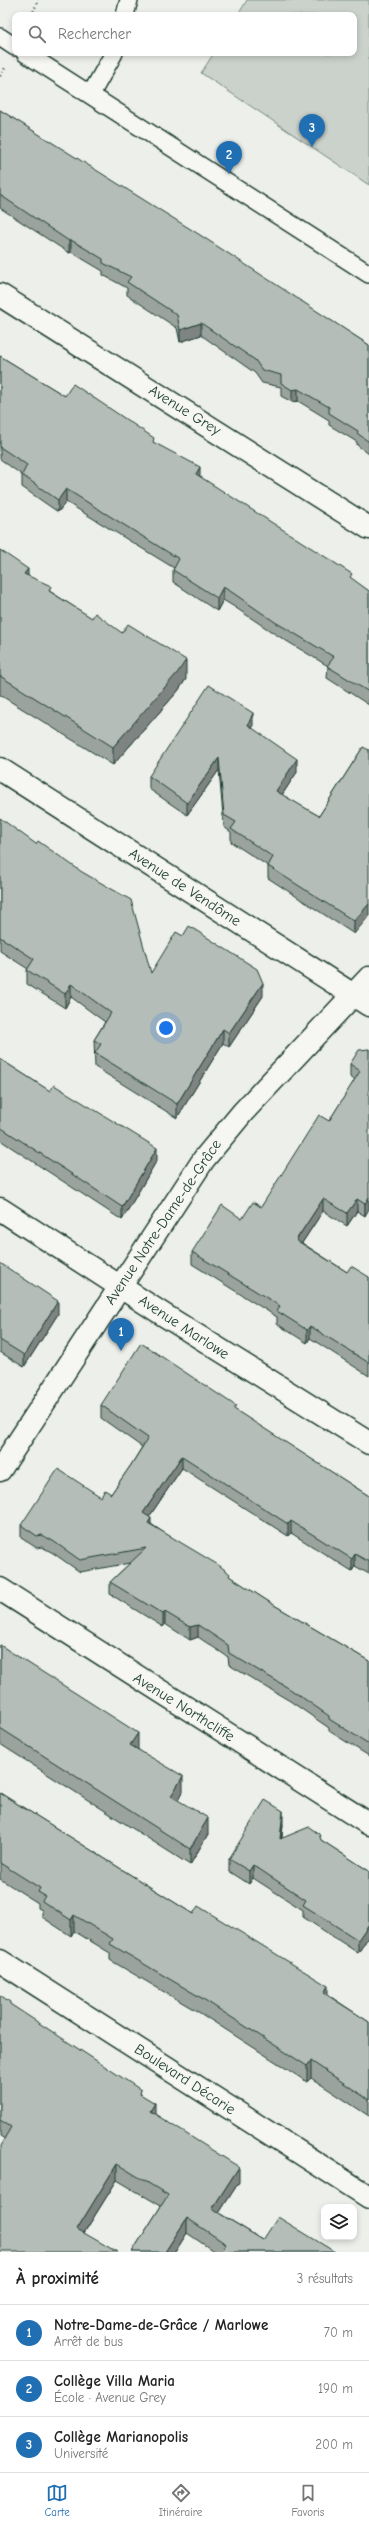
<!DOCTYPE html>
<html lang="fr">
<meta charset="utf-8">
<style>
body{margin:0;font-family:"Comic Neue",sans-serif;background:#f6f6f6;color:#222}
.controls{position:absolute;right:12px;bottom:12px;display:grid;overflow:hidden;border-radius:8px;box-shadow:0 2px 6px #0003}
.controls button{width:36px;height:36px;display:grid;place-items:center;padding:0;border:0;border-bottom:1px solid #e0e0e0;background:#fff;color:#222;font:20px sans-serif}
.you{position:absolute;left:166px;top:1028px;width:14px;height:14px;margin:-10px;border:3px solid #fff;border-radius:50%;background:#1a73e8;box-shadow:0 0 0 6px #1a73e833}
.badge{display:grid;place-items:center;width:26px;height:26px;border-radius:50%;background:#1f6fb2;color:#fff;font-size:13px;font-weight:700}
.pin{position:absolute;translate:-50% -33px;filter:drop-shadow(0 1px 2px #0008)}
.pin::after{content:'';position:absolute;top:21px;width:14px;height:12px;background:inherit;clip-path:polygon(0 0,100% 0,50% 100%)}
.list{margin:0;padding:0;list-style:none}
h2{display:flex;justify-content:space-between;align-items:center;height:52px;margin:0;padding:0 16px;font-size:17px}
h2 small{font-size:13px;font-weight:400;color:#767676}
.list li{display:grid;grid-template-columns:26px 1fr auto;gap:12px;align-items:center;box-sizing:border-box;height:56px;padding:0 16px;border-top:1px solid #e0e0e0}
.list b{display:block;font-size:15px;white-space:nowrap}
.list p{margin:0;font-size:13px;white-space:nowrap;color:#767676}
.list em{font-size:13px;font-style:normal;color:#767676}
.icon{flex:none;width:22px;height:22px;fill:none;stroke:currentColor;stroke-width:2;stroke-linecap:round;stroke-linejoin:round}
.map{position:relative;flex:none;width:369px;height:2252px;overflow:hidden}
.search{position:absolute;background:#fff;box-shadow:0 2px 6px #0003;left:12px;right:12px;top:12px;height:44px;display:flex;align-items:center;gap:10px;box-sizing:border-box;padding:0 14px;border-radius:8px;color:#767676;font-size:15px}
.sheet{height:220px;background:#fff}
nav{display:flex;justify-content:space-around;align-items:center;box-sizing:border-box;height:56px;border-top:1px solid #e0e0e0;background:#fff;font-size:11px;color:#767676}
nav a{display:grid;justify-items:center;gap:2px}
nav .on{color:#1f6fb2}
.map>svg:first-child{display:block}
.green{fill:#cbd2cc;stroke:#758880}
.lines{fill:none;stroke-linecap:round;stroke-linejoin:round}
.lane-casing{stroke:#1f3d34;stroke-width:20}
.street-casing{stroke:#1f3d34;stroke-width:25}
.secondary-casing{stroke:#1f3d34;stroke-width:25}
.path{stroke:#1f3d34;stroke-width:2.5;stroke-dasharray:1 3;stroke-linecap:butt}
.lane{stroke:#f6f6f2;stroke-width:17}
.street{stroke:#f6f6f2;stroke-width:22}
.secondary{stroke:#f6f6f2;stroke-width:22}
.wall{fill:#9ba39e;stroke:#1f3d34}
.shaded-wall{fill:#7e8481;stroke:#1f3d34}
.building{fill:#b4bdb8;stroke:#1f3d34}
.labels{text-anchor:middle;stroke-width:3.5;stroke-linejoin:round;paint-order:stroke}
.street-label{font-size:15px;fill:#1f3d34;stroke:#f6f6f2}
</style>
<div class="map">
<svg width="369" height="2252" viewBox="0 0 369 2252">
<rect width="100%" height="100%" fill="#edefea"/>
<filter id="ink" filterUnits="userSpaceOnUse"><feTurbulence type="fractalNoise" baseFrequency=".025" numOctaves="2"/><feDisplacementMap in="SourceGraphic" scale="8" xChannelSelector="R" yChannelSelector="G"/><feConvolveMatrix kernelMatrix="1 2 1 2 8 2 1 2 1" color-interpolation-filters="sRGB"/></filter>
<g filter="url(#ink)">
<path class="green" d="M 247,0 L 369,0 L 369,185 L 201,73 L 214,53 L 354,53 L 354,15 L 238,15 Z"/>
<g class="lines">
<g class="lane-casing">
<path id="lane" d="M 125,15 L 129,0
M 0,37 L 15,47
M 25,53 L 369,274
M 91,94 L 114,53"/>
</g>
<g class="street-casing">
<path id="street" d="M 0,295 L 369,528
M 0,769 L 369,1005
M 0,1209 L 164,1315 L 369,1443
M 0,1470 L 204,1159 L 243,1112 L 369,978
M 0,1589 L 369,1824"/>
</g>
<g class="secondary-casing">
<path id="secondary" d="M 0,1961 L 369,2197"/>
</g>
<path class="path" d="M 32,15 L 38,0
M 0,76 L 5,68"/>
<use href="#lane" class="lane"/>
<use href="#street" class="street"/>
<use href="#secondary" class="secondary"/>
</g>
<path class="wall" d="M 0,110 L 369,345 L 369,454 L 357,445 L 357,442 L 329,425 L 329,420 L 298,401 L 292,402 L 281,396 L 281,387 L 262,383 L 255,373 L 201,335 L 180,342 L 177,328 L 127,295 L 127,288 L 103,275 L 103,271 L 71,252 L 69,253 L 0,208 Z
M 0,356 L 65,396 L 154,443 L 200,477 L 369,591 L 369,705 L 327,678 L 328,666 L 275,634 L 233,606 L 223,600 L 217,611 L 173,582 L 173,570 L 174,568 L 66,502 L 58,512 L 22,487 L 22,475 L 0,459 Z
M 0,550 L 28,576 L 51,592 L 186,679 L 178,691 L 113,765 L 0,695 Z
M 253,726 L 252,728 L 297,772 L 282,795 L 319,816 L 363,747 L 354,934 L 268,878 L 268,866 L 231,842 L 231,832 L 224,827 L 219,770 L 187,815 L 149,789 L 149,776 Z
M 0,818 L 151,973 L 263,996 L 229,1047 L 223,1043 L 177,1118 L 95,1067 L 94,1040 L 105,1022 L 71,997 L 65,1008 L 27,984 L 27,970 L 28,969 L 0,951 Z
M 369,1049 L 365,1216 L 357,1211 L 347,1226 L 323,1211 L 302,1243 L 347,1272 L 369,1277 L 369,1376 L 310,1338 L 307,1343 L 277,1324 L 277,1317 L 192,1264 L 192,1252 L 261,1207 L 329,1121 L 355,1080 L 350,1077 L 350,1064 Z
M 0,1059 L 157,1160 L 122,1220 L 0,1140 Z
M 0,1263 L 58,1314 L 24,1367 L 0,1352 Z
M 101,1405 L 236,1411 L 369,1496 L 369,1574 L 355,1566 L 352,1571 L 291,1533 L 288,1536 L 182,1468 L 149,1517 L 151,1524 L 230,1577 L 274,1605 L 369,1661 L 369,1756 L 329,1731 L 329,1728 L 290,1701 L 229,1665 L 228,1657 L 198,1637 L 190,1640 L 165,1624 L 163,1627 L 110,1594 L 110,1582 L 130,1563 L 80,1572 L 53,1553 L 42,1547 L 37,1548 L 21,1538 L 21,1525 L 111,1494 L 131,1465 L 142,1447 L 101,1418 Z
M 0,1645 L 138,1749 L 183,1792 L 178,1800 L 208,1834 L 190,1865 L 0,1744 Z
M 0,1793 L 193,1914 L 328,1995 L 369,2022 L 369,2116 L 311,2078 L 307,2082 L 200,2013 L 110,1960 L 110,1953 L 74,1931 L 71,1936 L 42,1917 L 42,1910 L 38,1908 L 38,1903 L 0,1879 Z
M 283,1824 L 282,1839 L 321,1840 L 369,1871 L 369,1936 L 358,1953 L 303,1917 L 303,1910 L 253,1878 L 249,1884 L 229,1871 L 229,1859 Z
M 0,1995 L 10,2005 L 141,2094 L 155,2114 L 239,2182 L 219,2213 L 263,2240 L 335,2252 L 215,2252 L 187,2233 L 175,2252 L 132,2252 L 161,2206 L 117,2180 L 84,2233 L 0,2252 L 5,2139 L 0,2136 Z"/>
<path class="shaded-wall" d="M 71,240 L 71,252 L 69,253 L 69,241 Z
M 201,323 L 201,335 L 180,342 L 180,330 Z
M 298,389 L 298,401 L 292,402 L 292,390 Z
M 200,467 L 200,480 L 196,474 Z
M 66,489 L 66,502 L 58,512 L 58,500 Z
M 28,569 L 28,588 L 24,574 Z
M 223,587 L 223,600 L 217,611 L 217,598 Z
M 186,660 L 186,679 L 178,691 L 113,765 L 113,747 Z
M 253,713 L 253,726 L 248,737 L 248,725 Z
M 219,758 L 219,770 L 187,815 L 187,803 Z
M 297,759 L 297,772 L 276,804 L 276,791 Z
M 369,904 L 369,916 L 354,934 L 354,921 Z
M 263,983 L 263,996 L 229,1047 L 229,1033 Z
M 71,984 L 71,997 L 65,1008 L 65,994 Z
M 223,1029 L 223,1043 L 177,1118 L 177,1104 Z
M 157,1148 L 157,1160 L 122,1220 L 122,1207 Z
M 369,1197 L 369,1209 L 365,1216 L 365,1204 Z
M 323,1199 L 323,1211 L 296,1252 L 296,1240 Z
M 357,1199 L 357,1211 L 347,1226 L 347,1213 Z
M 58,1301 L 58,1314 L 24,1367 L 24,1355 Z
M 310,1326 L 310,1338 L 307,1343 L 307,1330 Z
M 182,1456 L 182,1468 L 143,1526 L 143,1513 Z
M 151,1518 L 151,1530 L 148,1523 Z
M 291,1521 L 291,1533 L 288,1536 L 288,1524 Z
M 355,1554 L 355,1566 L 352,1571 L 352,1559 Z
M 165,1612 L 165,1624 L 163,1627 L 163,1614 Z
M 198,1625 L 198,1637 L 190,1640 L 190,1627 Z
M 138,1733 L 138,1749 L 130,1761 L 130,1745 Z
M 183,1776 L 183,1792 L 171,1812 L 171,1796 Z
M 283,1811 L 283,1824 L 280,1852 L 280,1839 Z
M 208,1818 L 208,1834 L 190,1865 L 190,1849 Z
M 253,1865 L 253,1878 L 249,1884 L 249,1871 Z
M 74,1915 L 74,1931 L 71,1936 L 71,1920 Z
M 369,1924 L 369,1936 L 358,1953 L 358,1940 Z
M 328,1986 L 328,2002 L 324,1993 Z
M 311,2061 L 311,2078 L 307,2082 L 307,2066 Z
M 155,2103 L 155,2118 L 150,2111 Z
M 117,2164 L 117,2180 L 77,2244 L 77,2229 Z
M 239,2167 L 239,2182 L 212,2224 L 212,2209 Z
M 187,2218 L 187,2233 L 175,2252 L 165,2252 Z"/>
<path class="building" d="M 0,110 L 200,235 L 369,345 L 369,442 L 357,433 L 358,431 L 329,413 L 329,407 L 298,389 L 292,390 L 281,383 L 281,375 L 262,370 L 255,360 L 201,323 L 180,330 L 177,315 L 127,282 L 131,277 L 103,263 L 103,259 L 71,240 L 69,241 L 0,195 Z
M 0,356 L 65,396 L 73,384 L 154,438 L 153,442 L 200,467 L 196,474 L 352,574 L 350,577 L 369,591 L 369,692 L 327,666 L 334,657 L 275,622 L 233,593 L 223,587 L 217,598 L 173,570 L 179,559 L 66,489 L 58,500 L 22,475 L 27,465 L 0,447 Z
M 0,550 L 28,569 L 24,574 L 51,586 L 49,591 L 92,618 L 95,613 L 122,633 L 128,624 L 186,660 L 178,672 L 113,747 L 0,676 Z
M 209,685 L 253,713 L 248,725 L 297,759 L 276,791 L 319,816 L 363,747 L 369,750 L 369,904 L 354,921 L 268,866 L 273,857 L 231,829 L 236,822 L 224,815 L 219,758 L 187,803 L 149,776 Z
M 0,818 L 36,844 L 38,841 L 82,872 L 131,900 L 151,973 L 176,932 L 183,936 L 189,926 L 257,969 L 263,983 L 229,1033 L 223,1029 L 177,1104 L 95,1053 L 101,1044 L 94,1040 L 111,1013 L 71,984 L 65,994 L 27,970 L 34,959 L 0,937 Z
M 369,1049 L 369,1197 L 365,1204 L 357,1199 L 347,1213 L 323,1199 L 296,1240 L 347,1272 L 351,1266 L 369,1277 L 369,1363 L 310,1326 L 307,1330 L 277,1311 L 280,1306 L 192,1252 L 222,1205 L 242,1219 L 253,1202 L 261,1207 L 319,1115 L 329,1121 L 360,1071 L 350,1064 L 359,1050 Z
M 0,1059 L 50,1091 L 54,1085 L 157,1148 L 122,1207 L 0,1127 Z
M 0,1263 L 58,1301 L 24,1355 L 0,1340 Z
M 141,1343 L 236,1406 L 234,1409 L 369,1496 L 369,1562 L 355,1554 L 352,1559 L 291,1521 L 288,1524 L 182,1456 L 143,1513 L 151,1518 L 148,1523 L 220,1566 L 230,1574 L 229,1576 L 274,1605 L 369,1661 L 369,1744 L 329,1719 L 329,1716 L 290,1689 L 229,1653 L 228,1645 L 198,1625 L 190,1627 L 165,1612 L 163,1614 L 110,1582 L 146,1548 L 80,1560 L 53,1541 L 42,1535 L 37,1536 L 21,1525 L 58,1469 L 101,1497 L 105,1490 L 111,1494 L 131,1465 L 148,1438 L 101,1405 Z
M 0,1645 L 138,1733 L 130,1745 L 183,1776 L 171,1796 L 208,1818 L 190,1849 L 0,1728 Z
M 0,1793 L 193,1914 L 198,1906 L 328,1986 L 324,1993 L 369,2022 L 369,2100 L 311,2061 L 307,2066 L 200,1997 L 110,1944 L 113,1939 L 74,1915 L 71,1920 L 42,1901 L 45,1896 L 38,1892 L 40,1888 L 0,1863 Z
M 265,1800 L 283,1811 L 280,1839 L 309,1827 L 319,1834 L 321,1840 L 369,1871 L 369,1924 L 358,1940 L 303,1905 L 306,1900 L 253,1865 L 249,1871 L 229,1859 Z
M 0,1995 L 10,2002 L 10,2004 L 141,2090 L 140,2094 L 155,2103 L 150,2111 L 239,2167 L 212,2209 L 263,2240 L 278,2217 L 335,2252 L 221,2252 L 226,2244 L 187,2218 L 165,2252 L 132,2252 L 168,2195 L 117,2164 L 77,2229 L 117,2252 L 0,2252 L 0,2146 L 11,2127 L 0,2120 Z"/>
</g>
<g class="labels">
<g class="street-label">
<text transform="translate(185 410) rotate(32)" y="5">Avenue Grey</text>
<text transform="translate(185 887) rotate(33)" y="5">Avenue de Vendôme</text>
<text transform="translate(163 1222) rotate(-56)" y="5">Avenue Notre-Dame-de-Grâce</text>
<text transform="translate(184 1327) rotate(33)" y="5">Avenue Marlowe</text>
<text transform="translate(184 1707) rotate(32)" y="5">Avenue Northcliffe</text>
<text transform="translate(185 2079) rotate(33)" y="5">Boulevard Décarie</text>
</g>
</g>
</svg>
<div class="controls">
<button><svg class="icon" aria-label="layers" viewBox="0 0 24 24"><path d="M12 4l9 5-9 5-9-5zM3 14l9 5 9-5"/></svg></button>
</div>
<div class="you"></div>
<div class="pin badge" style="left:121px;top:1351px">1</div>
<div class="pin badge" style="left:229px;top:174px">2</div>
<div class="pin badge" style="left:312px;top:147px">3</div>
<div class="search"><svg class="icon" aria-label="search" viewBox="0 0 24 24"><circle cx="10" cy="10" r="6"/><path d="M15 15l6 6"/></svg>Rechercher</div>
</div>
<section class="sheet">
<h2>À proximité<small>3 résultats</small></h2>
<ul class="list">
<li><span class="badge">1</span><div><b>Notre-Dame-de-Grâce / Marlowe</b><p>Arrêt de bus</p></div><em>70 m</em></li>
<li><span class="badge">2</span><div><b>Collège Villa Maria</b><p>École · Avenue Grey</p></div><em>190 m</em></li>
<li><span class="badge">3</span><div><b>Collège Marianopolis</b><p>Université</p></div><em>200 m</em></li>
</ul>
</section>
<nav>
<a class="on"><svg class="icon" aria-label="map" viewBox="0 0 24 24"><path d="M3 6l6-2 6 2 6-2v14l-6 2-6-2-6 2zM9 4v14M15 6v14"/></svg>Carte</a>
<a><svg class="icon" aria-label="directions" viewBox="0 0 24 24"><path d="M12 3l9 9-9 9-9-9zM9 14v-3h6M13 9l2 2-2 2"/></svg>Itinéraire</a>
<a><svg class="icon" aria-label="saved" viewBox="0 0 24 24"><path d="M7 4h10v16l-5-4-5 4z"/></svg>Favoris</a>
</nav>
